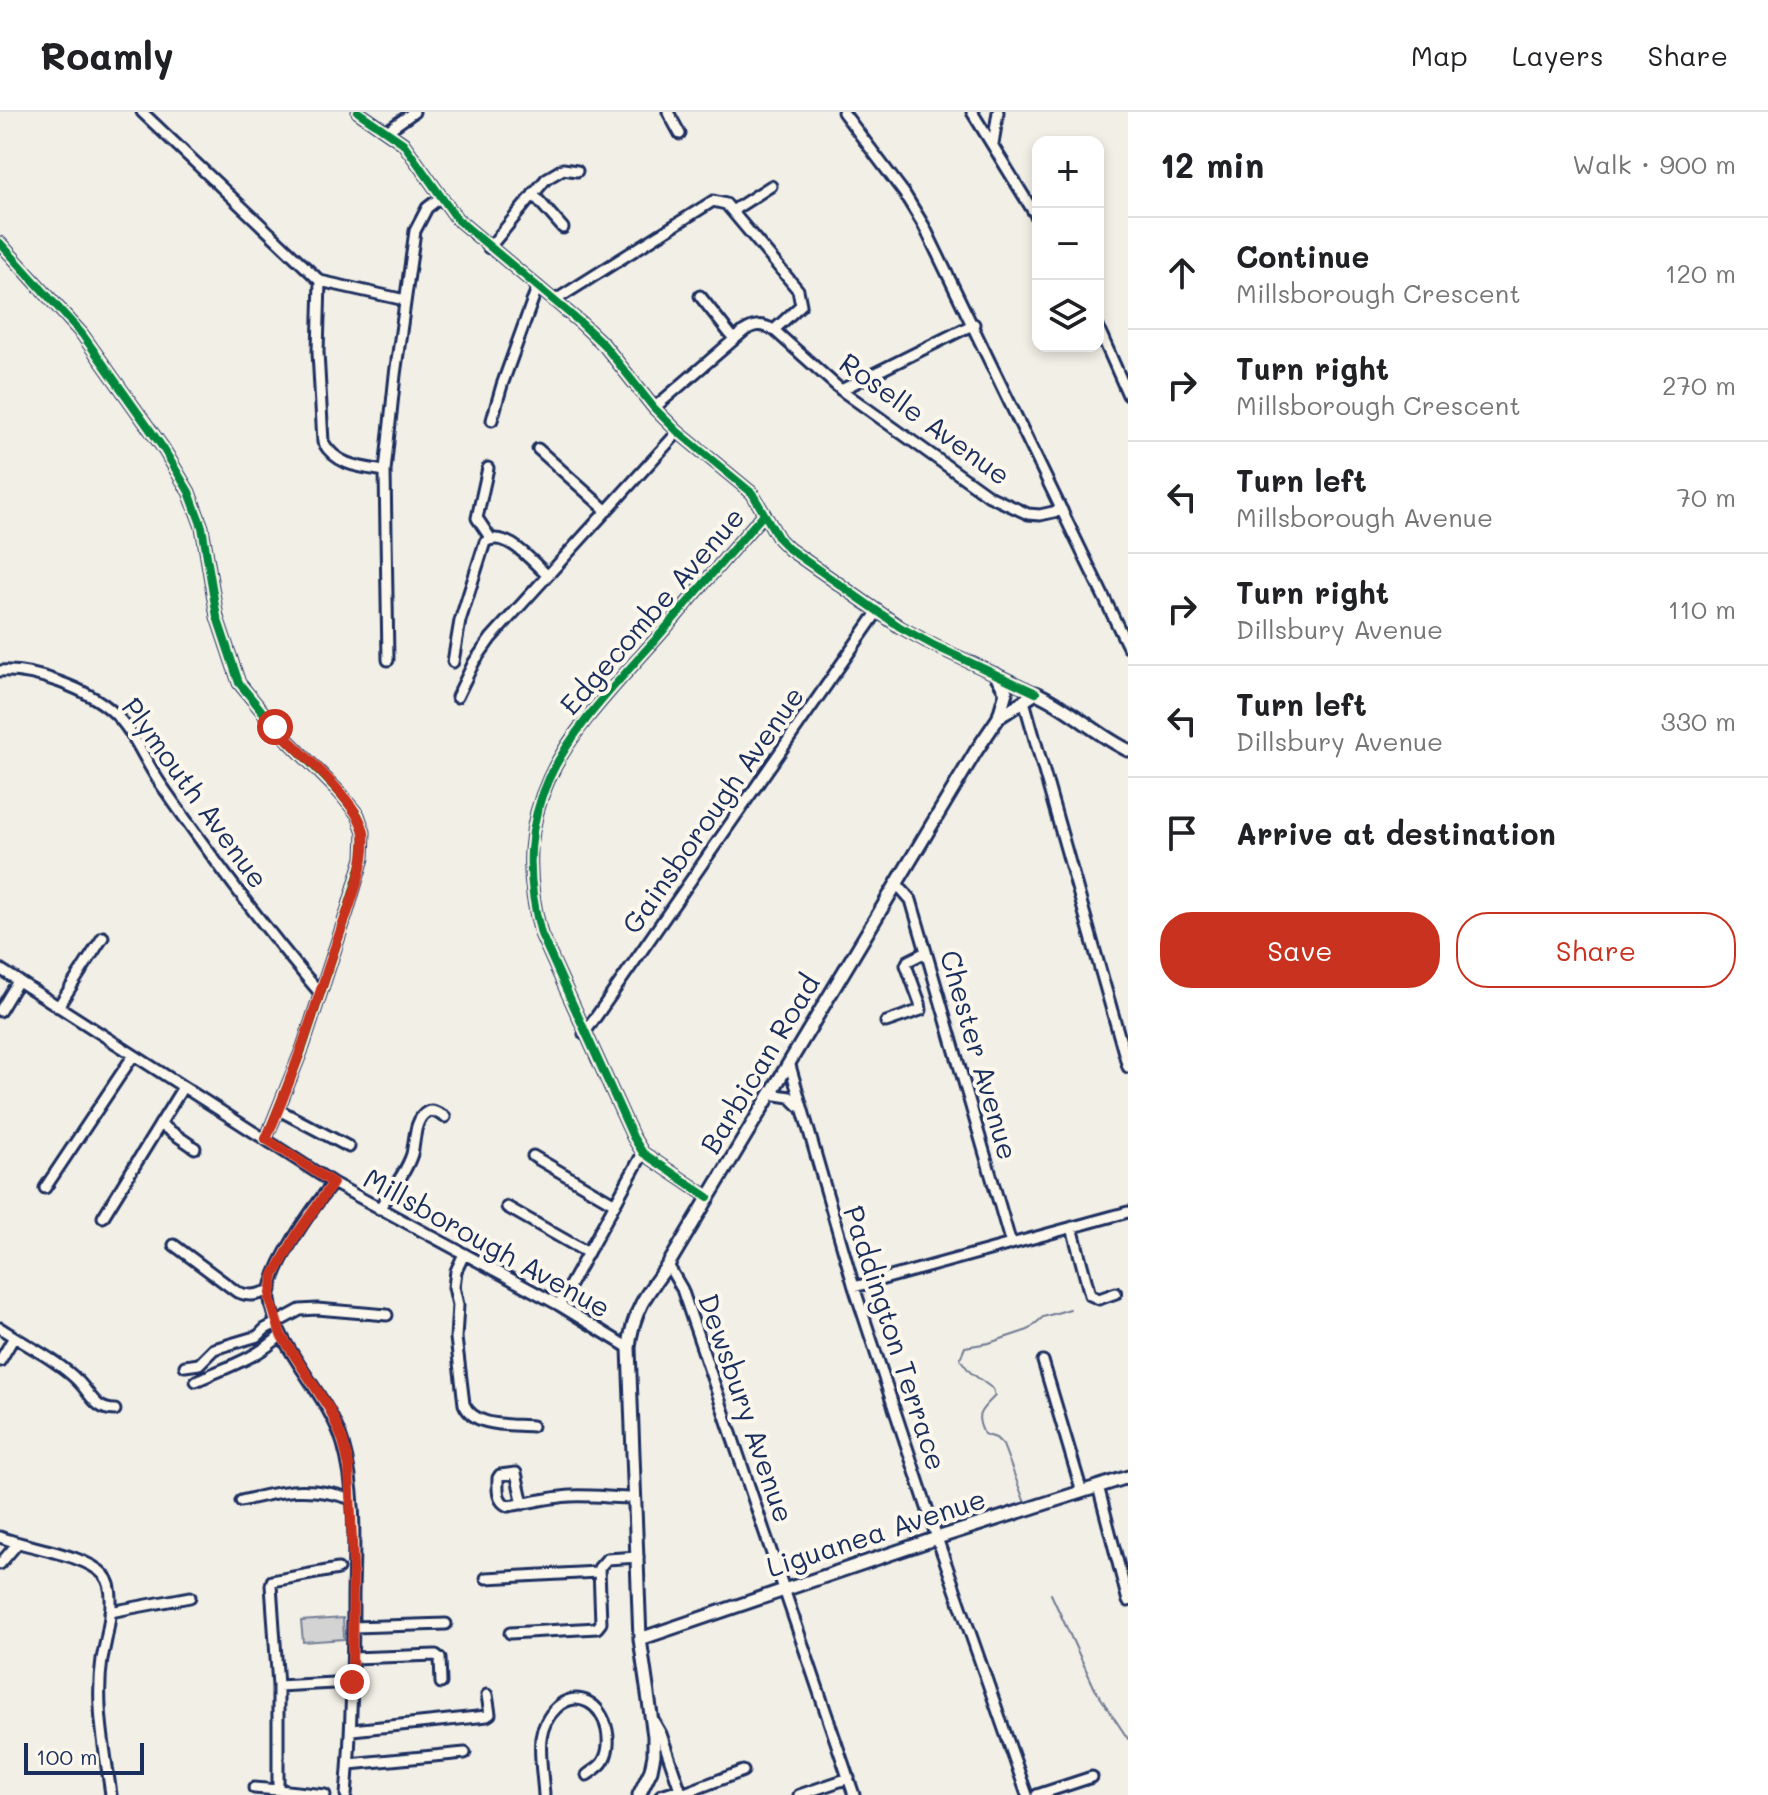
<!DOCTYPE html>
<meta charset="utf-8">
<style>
body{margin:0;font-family:Mali,sans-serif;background:#f2f2f2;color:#202124}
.controls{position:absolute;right:24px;top:24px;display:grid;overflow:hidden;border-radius:16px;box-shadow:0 4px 12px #0003}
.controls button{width:72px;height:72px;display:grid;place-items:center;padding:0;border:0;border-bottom:2px solid #e0e0e0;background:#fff;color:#202124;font:40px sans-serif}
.scale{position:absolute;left:24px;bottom:20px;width:120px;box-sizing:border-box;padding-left:8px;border:4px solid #1b2f5e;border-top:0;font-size:22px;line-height:28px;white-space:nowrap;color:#1b2f5e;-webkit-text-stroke:6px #fbf7ec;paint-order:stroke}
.stop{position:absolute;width:24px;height:24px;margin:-18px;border:6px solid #c8321e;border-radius:50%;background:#fff}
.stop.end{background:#c8321e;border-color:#fff;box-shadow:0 2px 8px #0008}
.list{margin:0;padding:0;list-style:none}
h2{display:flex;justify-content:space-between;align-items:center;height:104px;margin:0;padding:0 32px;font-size:34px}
h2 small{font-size:26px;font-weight:400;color:#757577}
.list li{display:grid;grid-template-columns:52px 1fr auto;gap:24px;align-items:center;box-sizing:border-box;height:112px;padding:0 32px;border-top:2px solid #e0e0e0}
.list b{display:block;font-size:30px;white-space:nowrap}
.list p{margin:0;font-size:26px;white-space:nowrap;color:#757577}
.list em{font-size:26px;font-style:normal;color:#757577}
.actions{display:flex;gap:16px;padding:24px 32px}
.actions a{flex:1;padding:18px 0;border:2px solid #c8321e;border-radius:32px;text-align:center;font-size:28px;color:#c8321e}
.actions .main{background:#c8321e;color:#fff}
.icon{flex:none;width:44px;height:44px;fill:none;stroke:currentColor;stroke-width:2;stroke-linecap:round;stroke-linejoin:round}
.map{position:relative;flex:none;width:1128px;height:1683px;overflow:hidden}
header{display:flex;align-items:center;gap:48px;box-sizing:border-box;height:112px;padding:0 40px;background:#fff;border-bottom:2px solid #e0e0e0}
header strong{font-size:38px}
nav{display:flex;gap:44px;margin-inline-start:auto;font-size:28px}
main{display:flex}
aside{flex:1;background:#fff}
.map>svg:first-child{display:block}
.green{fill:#d2d3d2;stroke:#768198;stroke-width:2}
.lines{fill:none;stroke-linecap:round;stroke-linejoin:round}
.stream{stroke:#707b93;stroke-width:2}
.minor-casing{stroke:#1b2f5e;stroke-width:15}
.major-casing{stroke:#1b2f5e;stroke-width:17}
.minor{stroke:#fbf7ec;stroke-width:9}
.major{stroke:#fbf7ec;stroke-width:11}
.cycleway-casing{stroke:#fbf7ec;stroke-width:13}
.cycleway{stroke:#00873e;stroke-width:8}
.route{stroke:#c8321e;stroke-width:10}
.labels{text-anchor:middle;stroke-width:8;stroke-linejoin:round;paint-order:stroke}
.street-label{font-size:28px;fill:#1b2f5e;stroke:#fbf7ec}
</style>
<header>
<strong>Roamly</strong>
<nav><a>Map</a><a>Layers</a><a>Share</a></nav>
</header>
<main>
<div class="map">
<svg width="1128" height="1683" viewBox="0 0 1128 1683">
<rect width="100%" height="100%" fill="#f2efe6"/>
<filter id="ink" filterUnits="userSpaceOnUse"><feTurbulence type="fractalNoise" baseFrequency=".0125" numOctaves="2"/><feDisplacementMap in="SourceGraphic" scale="16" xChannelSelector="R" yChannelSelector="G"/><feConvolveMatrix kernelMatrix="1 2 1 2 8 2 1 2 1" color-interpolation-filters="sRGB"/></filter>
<g filter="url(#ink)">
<path class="green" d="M 343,1506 L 344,1527 L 303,1530 L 301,1509 Z"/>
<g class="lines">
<path class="stream" d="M 1025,1391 L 1003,1333 L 996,1326 L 984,1322 C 974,1302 980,1299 995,1284 L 993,1277 L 970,1260 L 960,1247 L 965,1235 L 989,1231 L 1028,1218 L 1043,1205 L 1070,1197
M 1051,1482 L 1095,1577 L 1128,1627"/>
<g class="minor-casing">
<path id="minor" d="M 142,0 L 320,169
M 358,0 L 403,31 L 457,107 L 582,212 L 604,233 L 654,296 L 678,320 L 752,381 L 779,427 L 789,437 L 900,515 L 935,534 L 1036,581
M 668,0 L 680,22
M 843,0 L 904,81 L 924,114 L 1128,535
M 972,0 L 1038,107
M 387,19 L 414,0
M 993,32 L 998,0
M 533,82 L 563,116
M 732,99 L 771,74
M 0,131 L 82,222 L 163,336 L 189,380 L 202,415 L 217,505 L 239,571 L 275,615 L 339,680 L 358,703 L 364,720 L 363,746 L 347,800 L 303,935 L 266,1027
M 489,136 L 546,67 L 563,57 L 577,59
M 320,169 L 318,240 L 323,330 C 337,354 360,355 385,359
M 320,169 L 405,188
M 700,184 L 734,227
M 554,189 L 713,89 L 726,92 L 798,178 L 801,193 L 774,218 C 762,212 755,212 744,219 L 654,296
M 1098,215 L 1128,283
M 774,218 L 841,278 L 989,384 L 1028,402 L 1040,403 L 1062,398
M 841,278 L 974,212
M 492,308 L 502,273 L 537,176
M 538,337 L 607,399
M 488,356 L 477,406 L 491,427
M 388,548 L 385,359 L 395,263 L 415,119 L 427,96 L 441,85
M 453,550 L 460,509 L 485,430 C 507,417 532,450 547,463
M 0,559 C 34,557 88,577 113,600 C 134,619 144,648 160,671 C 210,743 263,815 320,881
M 457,585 L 474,550 L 491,526 L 678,320
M 1024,589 L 1128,955
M 897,772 L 911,788 L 1011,1132
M 0,857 L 333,1071 L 559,1193 L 629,1236
M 58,895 L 103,825
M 0,899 L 18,869
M 886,910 L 921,898 L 920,891 L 906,853 L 908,849 L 926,840
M 584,922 L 878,499
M 789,950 L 854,1175 L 937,1426 L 1027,1683
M 770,982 L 790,985 L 799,994
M 279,998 L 349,1035
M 160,1012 L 195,1036
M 533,1044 L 615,1092
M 333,1071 C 314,1094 268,1157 270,1187 C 273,1231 329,1283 343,1332 C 357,1379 354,1434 353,1483 C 353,1550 352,1616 346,1683
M 45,1076 L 133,944
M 708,1085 L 643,1041 L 633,1025 L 541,822 C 504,684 572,621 656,527 C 693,485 727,443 764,402
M 507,1095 L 588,1141
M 379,1097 C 390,1080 406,1061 412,1042 C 415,1030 414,1007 427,1000 C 433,997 439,1002 445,1005
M 103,1105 L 183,975
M 1072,1115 L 1090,1183 L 1099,1187 L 1116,1181
M 174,1133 L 237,1180 C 250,1185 258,1183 271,1178
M 464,1142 L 456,1159 L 454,1175 L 458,1193 L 456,1226 L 464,1292 C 474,1316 510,1312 532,1314
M 668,1153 L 682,1177 L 854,1683
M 854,1175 L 1128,1100
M 559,1193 L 643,1041
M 0,1216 C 24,1232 59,1249 78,1269 C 91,1282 95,1298 115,1298
M 0,1249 L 14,1225
M 1043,1249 L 1082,1380
M 185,1254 L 199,1252 L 214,1237 L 258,1224 L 265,1217 L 300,1198 L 317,1197 L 387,1203
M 196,1269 C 225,1256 259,1245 281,1223
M 1098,1374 L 1128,1489
M 241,1389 C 284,1378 309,1373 352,1387
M 523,1392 L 516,1361 L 500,1363 L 498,1366 C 498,1376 496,1389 508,1394 C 528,1391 550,1385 571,1384 C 592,1383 614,1386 635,1386
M 0,1425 C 28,1436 85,1442 104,1463 C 119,1479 106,1527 102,1547 C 95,1594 105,1637 111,1683
M 0,1452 L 17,1432
M 486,1466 L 598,1460
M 110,1500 L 190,1485
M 353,1515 L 446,1512
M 510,1521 L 597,1516 L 601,1511 L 599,1456 L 607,1447 L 638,1445
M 353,1546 L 436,1543 L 440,1546 L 441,1571
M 278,1574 L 352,1570
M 653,1608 L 661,1622 L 682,1683
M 352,1618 L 487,1604 L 490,1602 L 487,1583
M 349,1652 L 465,1641
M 254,1676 L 278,1678
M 682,1682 L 743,1659
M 325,1683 L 278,1678 L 278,1574 L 271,1473 L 272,1469 L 338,1457
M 544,1683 C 543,1665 539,1644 541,1626 C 544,1605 564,1578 588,1590 C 608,1600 614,1635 602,1651 C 598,1656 592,1659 587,1663
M 661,1683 L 680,1677
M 799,1683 L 849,1666
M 1037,1683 L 1092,1665"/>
</g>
<g class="major-casing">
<path id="major" d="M 996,563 L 1006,580 L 999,604
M 640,1527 L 937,1426 L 1128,1365
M 639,1683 L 651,1658 L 654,1643 L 654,1624 L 640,1527 L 629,1236 C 632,1201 647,1180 668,1153 L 976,639 L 999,605 L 1036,581 C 1070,596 1095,622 1128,638"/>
</g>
<use href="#minor" class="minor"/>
<use href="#major" class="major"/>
<g class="cycleway-casing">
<path id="cycleway" d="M 358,0 L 403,31 L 457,107 L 582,212 L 604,233 L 654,296 L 678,320 L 752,381 L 779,427 L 789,437 L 900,515 L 935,534 L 1036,581
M 0,131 L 82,222 L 163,336 L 189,380 L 202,415 L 217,505 L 239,571 L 275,615 L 339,680 L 358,703 L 364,720 L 363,746 L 347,800 L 303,935 L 266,1027
M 708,1085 L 643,1041 L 633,1025 L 541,822 C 504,684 572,621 656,527 C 693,485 727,443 764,402"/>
</g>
<use href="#cycleway" class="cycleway"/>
</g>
</g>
<g class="lines" filter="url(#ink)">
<path class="route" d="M 275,615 C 297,637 360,691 364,721 C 368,753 346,802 336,832 C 314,898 294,964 266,1027 L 333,1071 L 297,1122 L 274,1163 L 270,1187 L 281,1223 L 330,1298 L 343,1329 L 349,1354 L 353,1454 L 352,1570"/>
</g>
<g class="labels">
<g class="street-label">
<text transform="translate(925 307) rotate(36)" y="10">Roselle Avenue</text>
<text transform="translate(652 499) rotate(-49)" y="10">Edgecombe Avenue</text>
<text transform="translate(195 681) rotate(54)" y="10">Plymouth Avenue</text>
<text transform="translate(713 698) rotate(-55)" y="10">Gainsborough Avenue</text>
<text transform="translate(979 943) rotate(74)" y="10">Chester Avenue</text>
<text transform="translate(760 952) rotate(-59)" y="10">Barbican Road</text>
<text transform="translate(487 1131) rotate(29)" y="10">Millsborough Avenue</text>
<text transform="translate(895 1226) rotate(72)" y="10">Paddington Terrace</text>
<text transform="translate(746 1296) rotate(71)" y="10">Dewsbury Avenue</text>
<text transform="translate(876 1421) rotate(-18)" y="10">Liguanea Avenue</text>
</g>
</g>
</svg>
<div class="controls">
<button>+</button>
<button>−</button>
<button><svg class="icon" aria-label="layers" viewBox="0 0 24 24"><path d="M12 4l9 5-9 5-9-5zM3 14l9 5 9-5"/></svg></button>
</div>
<div class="scale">100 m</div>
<div class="stop" style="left:275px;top:615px"></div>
<div class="stop end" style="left:352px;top:1570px"></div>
</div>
<aside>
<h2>12 min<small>Walk · 900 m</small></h2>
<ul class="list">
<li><svg class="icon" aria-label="ahead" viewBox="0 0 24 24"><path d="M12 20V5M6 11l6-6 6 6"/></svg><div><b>Continue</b><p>Millsborough Crescent</p></div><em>120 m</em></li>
<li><svg class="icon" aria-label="right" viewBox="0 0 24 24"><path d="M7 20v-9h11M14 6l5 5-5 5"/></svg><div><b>Turn right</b><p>Millsborough Crescent</p></div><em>270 m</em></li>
<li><svg class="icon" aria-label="left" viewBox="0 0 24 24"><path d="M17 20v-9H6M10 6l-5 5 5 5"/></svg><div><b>Turn left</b><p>Millsborough Avenue</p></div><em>70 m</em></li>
<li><svg class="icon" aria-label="right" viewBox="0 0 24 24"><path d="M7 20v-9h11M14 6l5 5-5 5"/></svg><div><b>Turn right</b><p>Dillsbury Avenue</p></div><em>110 m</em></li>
<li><svg class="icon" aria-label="left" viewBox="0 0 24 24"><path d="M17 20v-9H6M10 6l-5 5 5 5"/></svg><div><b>Turn left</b><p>Dillsbury Avenue</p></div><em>330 m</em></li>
<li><svg class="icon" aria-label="arrive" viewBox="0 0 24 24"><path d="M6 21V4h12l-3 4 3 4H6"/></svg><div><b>Arrive at destination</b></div></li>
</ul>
<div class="actions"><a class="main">Save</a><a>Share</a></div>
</aside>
</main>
